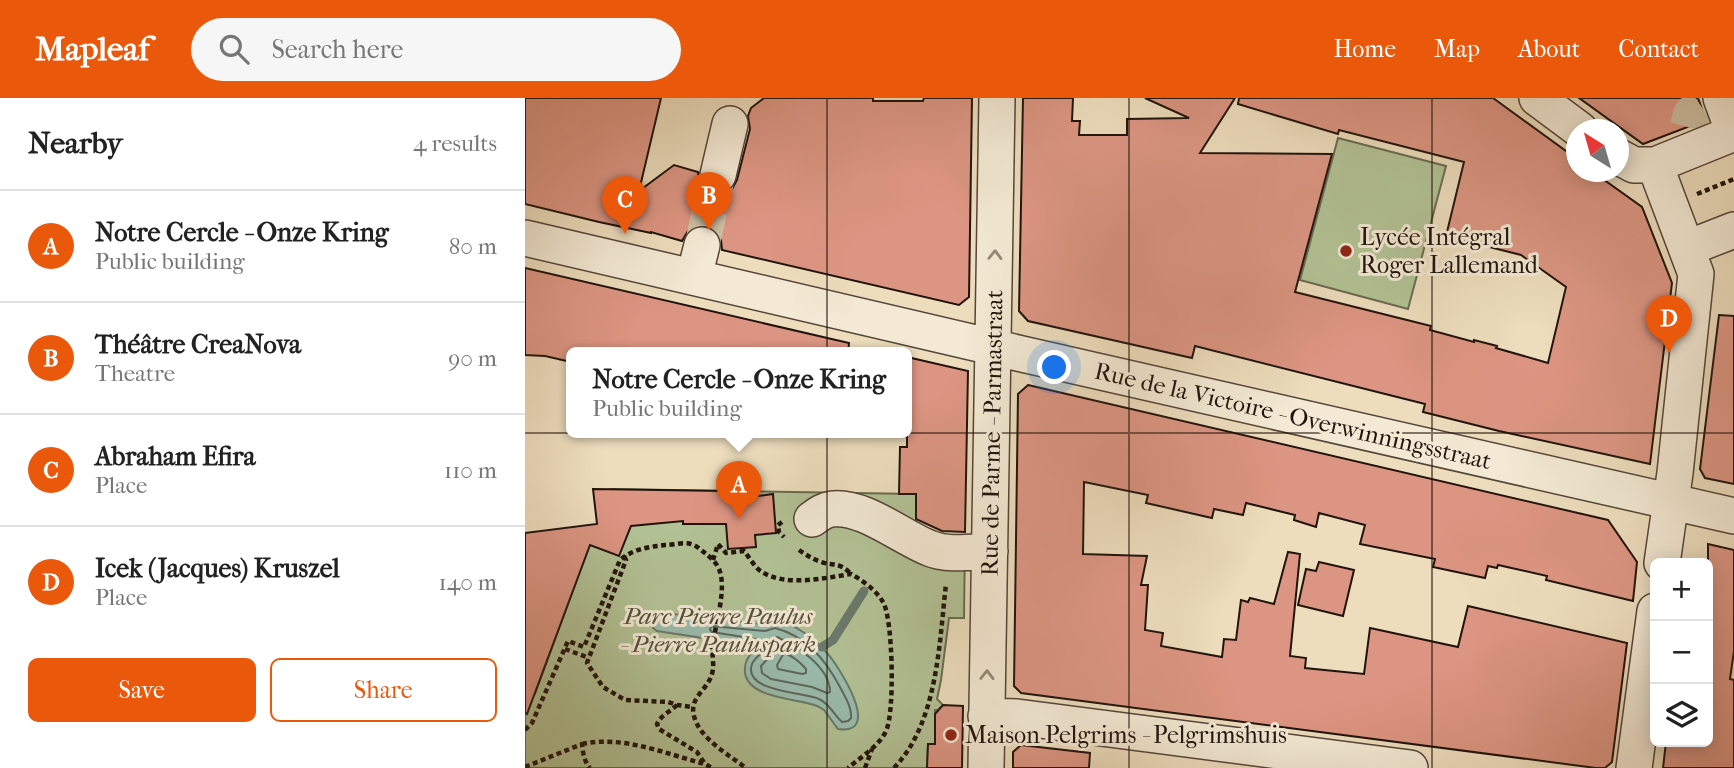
<!DOCTYPE html>
<meta charset="utf-8">
<style>
body{margin:0;font-family:"IM FELL French Canon",serif;background:#f6f6f6;color:#222}
.controls{position:absolute;right:21px;bottom:21px;display:grid;overflow:hidden;border-radius:10px;box-shadow:0 4px 18px #0003}
.controls button{width:63px;height:63px;display:grid;place-items:center;padding:0;border:0;border-bottom:2px solid #e0e0e0;background:#fff;color:#222;font:35px sans-serif}
.compass{position:absolute;left:1041px;top:21px;width:63px;height:63px;border-radius:50%;background:#fff;box-shadow:0 4px 18px #0003;rotate:323deg}
.you{position:absolute;left:530px;top:270px;width:24px;height:24px;margin:-18px;border:5px solid #fff;border-radius:50%;background:#1a73e8;box-shadow:0 0 0 10px #1a73e833}
.badge{display:grid;place-items:center;width:46px;height:46px;border-radius:50%;background:#ea580c;color:#fff;font-size:23px;font-weight:700}
.pin{position:absolute;translate:-50% -58px;filter:drop-shadow(0 2px 4px #0008)}
.pin::after{content:'';position:absolute;top:37px;width:24px;height:21px;background:inherit;clip-path:polygon(0 0,100% 0,50% 100%)}
.popup{position:absolute;left:41px;top:249px;width:346px;height:91px;box-sizing:border-box;display:grid;place-content:center;border-radius:10px;background:#fff;filter:drop-shadow(0 2px 5px #0005);font-size:23px;white-space:nowrap;color:#767676}
.popup b{font-size:26px;color:#222}
.popup::after{content:'';position:absolute;left:50%;top:100%;margin-left:-14px;border:14px solid transparent;border-top-color:#fff}
.list{margin:0;padding:0;list-style:none}
h2{display:flex;justify-content:space-between;align-items:center;height:91px;margin:0;padding:0 28px;font-size:30px}
h2 small{font-size:23px;font-weight:400;color:#767676}
.list li{display:grid;grid-template-columns:46px 1fr auto;gap:21px;align-items:center;box-sizing:border-box;height:112px;padding:0 28px;border-top:2px solid #e0e0e0}
.list b{display:block;font-size:26px;white-space:nowrap}
.list p{margin:0;font-size:23px;white-space:nowrap;color:#767676}
.list em{font-size:23px;font-style:normal;color:#767676}
.actions{display:flex;gap:14px;padding:21px 28px}
.actions a{flex:1;padding:16px 0;border:2px solid #ea580c;border-radius:10px;text-align:center;font-size:24px;color:#ea580c}
.actions .main{background:#ea580c;color:#fff}
.icon{flex:none;width:38px;height:38px;fill:none;stroke:currentColor;stroke-width:2;stroke-linecap:round;stroke-linejoin:round}
.map{position:relative;flex:none;width:1209px;height:670px;overflow:hidden}
header{display:flex;align-items:center;gap:42px;box-sizing:border-box;height:98px;padding:0 35px;background:#ea580c;color:#fff}
header strong{font-size:33px}
nav{display:flex;gap:38px;margin-inline-start:auto;font-size:24px}
.search{width:490px;height:63px;background:#f6f6f6;display:flex;align-items:center;gap:18px;box-sizing:border-box;padding:0 24px;border-radius:38px;color:#767676;font-size:26px}
main{display:flex}
aside{flex:1;background:#fff}
.map>svg:first-child{display:block}
.green{fill:#b2c295;stroke:#6a6b51;stroke-width:2}
.water{fill:#9abcad;stroke:#6a796d;stroke-width:2}
.lines{fill:none;stroke-linecap:round;stroke-linejoin:round}
.shore{stroke:#5e685d;stroke-width:2}
.stream{stroke:#6a796d;stroke-width:9}
.building{fill:#dc9582;stroke:#21140d;stroke-width:2}
.minor-tunnel{stroke:#cebfa3;stroke-width:35;stroke-dasharray:35 18;stroke-linecap:butt}
.minor-casing{stroke:#544639;stroke-width:38}
.path{stroke:#21140d;stroke-width:4.5;stroke-dasharray:5 3.5;stroke-linecap:butt}
.minor{stroke:#f3e9d4;stroke-width:35}
.oneway{stroke:#94897a}
.grid{fill:none;stroke:#21140d;stroke-width:2;stroke-opacity:0.55}
.poi-dot{fill:#8f2418;stroke:#f3e9d4;stroke-width:2.5}
.labels{text-anchor:middle;stroke-width:6;stroke-linejoin:round;paint-order:stroke}
.poi-label{font-size:24px;fill:#21140d;stroke:#f3e9d4;text-anchor:start}
.street-label{font-size:24px;fill:#21140d;stroke:#f3e9d4}
.park-label{font-size:24px;font-style:italic;fill:#54513d;stroke:#f3e9d4}
</style>
<header>
<strong>Mapleaf</strong>
<div class="search"><svg class="icon" aria-label="search" viewBox="0 0 24 24"><circle cx="10" cy="10" r="6"/><path d="M15 15l6 6"/></svg>Search here</div>
<nav><a>Home</a><a>Map</a><a>About</a><a>Contact</a></nav>
</header>
<main>
<aside>
<h2>Nearby<small>4 results</small></h2>
<ul class="list">
<li><span class="badge">A</span><div><b>Notre Cercle - Onze Kring</b><p>Public building</p></div><em>80 m</em></li>
<li><span class="badge">B</span><div><b>Théâtre CreaNova</b><p>Theatre</p></div><em>90 m</em></li>
<li><span class="badge">C</span><div><b>Abraham Efira</b><p>Place</p></div><em>110 m</em></li>
<li><span class="badge">D</span><div><b>Icek (Jacques) Kruszel</b><p>Place</p></div><em>140 m</em></li>
</ul>
<div class="actions"><a class="main">Save</a><a>Share</a></div>
</aside>
<div class="map">
<svg width="1209" height="670" viewBox="0 0 1209 670">
<rect width="100%" height="100%" fill="#edddbd"/>
<filter id="stains"><feTurbulence type="fractalNoise" baseFrequency=".00286" numOctaves="4"/><feColorMatrix values="0 0 0 0 .2 0 0 0 0 .09 0 0 0 0 .02 0 0 0 .5 -.17"/></filter>
<radialGradient id="worn" r=".72"><stop offset=".6" stop-color="#630" stop-opacity="0"/><stop offset="1" stop-color="#630" stop-opacity=".3"/></radialGradient>
<path class="green" d="M 813,40 L 921,68 L 883,211 L 775,182 Z
M 85,391 L 391,396 L 391,433 L 440,441 L 439,520 L 424,520 L 416,582 L 412,601 L 418,607 L 413,612 L 410,612 L 410,627 L 415,627 L 415,646 L 403,646 L 402,670 L 0,670 L 0,590 L 10,596 Z"/>
<path class="water" d="M 131,514 L 235,526 C 241,526 245,522 251,523 C 267,523 292,543 302,555 C 313,567 359,638 313,631 L 299,612 L 292,608 C 272,600 224,601 220,575 C 219,564 223,558 231,551 L 230,548 L 132,533 L 128,530 L 129,518 Z"/>
<g class="lines">
<path class="shore" d="M 186,528 L 240,533 L 250,530 C 281,538 300,561 315,589 C 320,599 327,609 326,620 L 323,623 L 317,624 C 309,617 305,606 294,601 C 279,594 217,594 227,566 C 229,561 235,557 238,553 L 236,544 L 231,541 L 187,534 L 185,532 Z
M 252,539 C 272,548 305,569 305,594 L 302,595 L 287,589 L 246,581 L 237,575 L 236,568 L 246,557 L 246,542 Z
M 259,555 C 268,558 275,564 281,571 L 281,575 L 277,576 L 253,571 L 252,567 Z"/>
<path class="stream" d="M 297,549 L 308,542 L 339,493"/>
</g>
<path class="building" d="M 0,0 L 136,0 L 114,93 L 149,67 L 173,74 L 174,83 L 179,91 L 189,97 L 199,96 L 207,91 L 212,82 L 225,31 L 223,18 L 226,10 L 239,0 L 348,0 L 348,3 L 398,3 L 399,0 L 447,0 L 444,199 L 434,207 L 197,152 L 196,142 L 191,133 L 181,127 L 171,128 L 163,133 L 157,143 L 126,134 L 126,135 L 74,124 L 0,106 Z
M 498,0 L 548,0 L 547,23 L 555,23 L 554,37 L 602,37 L 602,21 L 664,20 L 620,0 L 710,0 L 675,55 L 807,56 L 770,194 L 906,228 L 905,232 L 949,244 L 949,242 L 972,248 L 971,250 L 1023,265 L 1041,189 L 996,157 L 921,138 L 939,64 L 814,32 L 813,36 L 713,6 L 714,0 L 968,0 L 1052,61 L 1052,74 L 1068,74 L 1117,109 L 1147,185 L 1125,366 L 974,333 L 898,314 L 900,306 L 670,248 L 667,260 L 503,223 L 494,213 Z
M 1054,0 L 1173,0 L 1181,22 L 1118,46 Z
M 0,170 L 324,245 L 323,255 L 46,255 L 46,264 L 20,258 L 0,257 Z
M 1194,217 L 1209,218 L 1209,386 L 1180,380 L 1175,371 Z
M 382,259 L 443,273 L 440,434 L 417,433 L 391,421 L 391,396 L 374,396 L 375,349 L 382,349 Z
M 503,287 L 1083,422 L 1112,464 L 1108,503 L 1021,482 L 1022,478 L 973,467 L 972,470 L 963,468 L 960,480 L 908,469 L 910,461 L 835,446 L 840,427 L 794,415 L 791,429 L 769,422 L 770,417 L 721,405 L 718,417 L 689,411 L 687,420 L 621,405 L 623,397 L 559,384 L 558,456 L 622,458 L 616,487 L 623,487 L 620,532 L 638,535 L 636,548 L 697,559 L 699,541 L 711,542 L 716,502 L 723,504 L 725,500 L 749,506 L 763,454 L 775,456 L 765,558 L 781,560 L 780,570 L 839,576 L 845,530 L 933,549 L 943,508 L 1102,545 L 1087,664 L 1080,670 L 1071,670 L 496,595 L 489,588 L 493,296 Z
M 68,391 L 200,393 L 201,402 L 248,396 L 251,435 L 230,437 L 231,449 L 203,451 L 201,426 L 158,426 L 158,423 L 106,428 L 94,458 L 65,447 L 2,616 L 0,615 L 0,435 L 72,426 Z
M 1183,446 L 1209,452 L 1209,553 L 1205,581 L 1209,582 L 1209,670 L 1138,670 L 1141,644 L 1183,644 Z
M 794,464 L 829,472 L 818,518 L 773,507 L 781,471 L 791,473 Z
M 418,607 L 438,608 L 437,670 L 402,670 L 403,646 L 410,646 L 410,616 Z
M 496,647 L 565,655 L 564,670 L 488,670 L 488,654 Z"/>
<g class="lines">
<path class="minor-tunnel" d="M 1162,29 L 1166,15 L 1176,8
M 177,147 L 193,77"/>
<g class="minor-casing">
<path id="minor" d="M 1012,0 L 1055,32
M 1196,0 L 1209,35
M 1094,59 L 1109,67 L 1130,67
M 193,77 L 205,26
M 0,140 L 497,256 L 1209,418
M 1163,150 L 1209,132
M 169,179 L 177,147
M 287,421 C 294,416 299,412 307,411 C 338,407 376,439 404,450 C 423,458 445,454 465,453
M 1137,465 L 1150,375 L 1171,176 L 1130,67 L 1209,35
M 461,618 L 492,619 L 885,670
M 461,670 L 472,0
M 1109,670 L 1130,513"/>
</g>
<path class="path" d="M 1172,96 L 1209,81
M 257,424 L 253,427 L 254,434 L 259,439
M 274,452 C 281,457 288,461 296,464 C 309,468 314,464 325,475
M 99,458 L 101,462 L 62,565 L 78,589 L 100,602 L 143,604 L 152,607 L 167,609
M 188,462 L 193,446 L 201,455 L 219,453 C 225,460 230,470 237,474 C 261,489 300,480 326,476 C 337,482 351,492 358,504 C 368,520 370,615 361,633 C 354,648 336,659 323,670
M 40,551 L 64,560
M 152,607 C 145,614 136,617 132,626 L 134,631 L 172,654 L 180,666
M 0,632 L 7,625 L 43,543 L 59,549 L 95,462 C 108,451 123,449 140,447 C 148,447 158,444 166,446 C 171,447 176,452 180,455 C 185,459 191,464 194,471 C 202,490 191,524 188,545 C 186,555 190,566 187,576 C 182,593 164,599 169,618 C 174,640 204,657 221,670
M 57,646 C 98,637 141,656 180,666 L 187,670
M 0,669 L 57,646 C 58,655 59,663 65,670
M 340,670 L 347,651
M 369,670 C 413,624 414,546 421,486"/>
<use href="#minor" class="minor"/>
</g>
<defs><path id="oneway-chevron" d="M-2-3.5L2.5 0L-2 3.5" fill="none" stroke-width="1.6" stroke-linecap="round" stroke-linejoin="round" transform="scale(1.75)"/></defs>
<g class="oneway">
<use href="#oneway-chevron" transform="translate(470 157) rotate(-89)"/>
<use href="#oneway-chevron" transform="translate(462 577) rotate(-89)"/>
</g>
<path class="grid" d="M 302,0 L 302,670M 604,0 L 604,670M 907,0 L 907,670M 0,335 L 1209,335"/>
<g class="poi-dot">
<circle cx="821" cy="153" r="7"/>
<circle cx="426" cy="637" r="7"/>
</g>
<g class="labels">
<g class="poi-label">
<text x="835" y="147">Lycée Intégral<tspan x="835" dy="28">Roger Lallemand</tspan></text>
<text x="440" y="645">Maison Pelgrims - Pelgrimshuis</text>
</g>
<g class="street-label">
<text transform="translate(768 318) rotate(13)" y="8">Rue de la Victoire - Overwinningsstraat</text>
<text transform="translate(467 335) rotate(-89)" y="8">Rue de Parme - Parmastraat</text>
</g>
<g class="park-label">
<text x="193" y="526">Parc Pierre Paulus<tspan x="193" dy="28">- Pierre Pauluspark</tspan></text>
</g>
</g>
<rect width="100%" height="100%" filter="url(#stains)"/>
<rect width="100%" height="100%" fill="url(#worn)"/>
</svg>
<div class="controls">
<button>+</button>
<button>−</button>
<button><svg class="icon" aria-label="layers" viewBox="0 0 24 24"><path d="M12 4l9 5-9 5-9-5zM3 14l9 5 9-5"/></svg></button>
</div>
<svg class="compass" viewBox="-18 -18 36 36"><path d="M0-13l5 13h-10z" fill="#e53935"/><path d="M0 13l5-13h-10z" fill="#767676"/></svg>
<div class="you"></div>
<div class="pin badge" style="left:214px;top:421px">A</div>
<div class="popup"><b>Notre Cercle - Onze Kring</b>Public building</div>
<div class="pin badge" style="left:184px;top:132px">B</div>
<div class="pin badge" style="left:100px;top:136px">C</div>
<div class="pin badge" style="left:1144px;top:255px">D</div>
</div>
</main>
